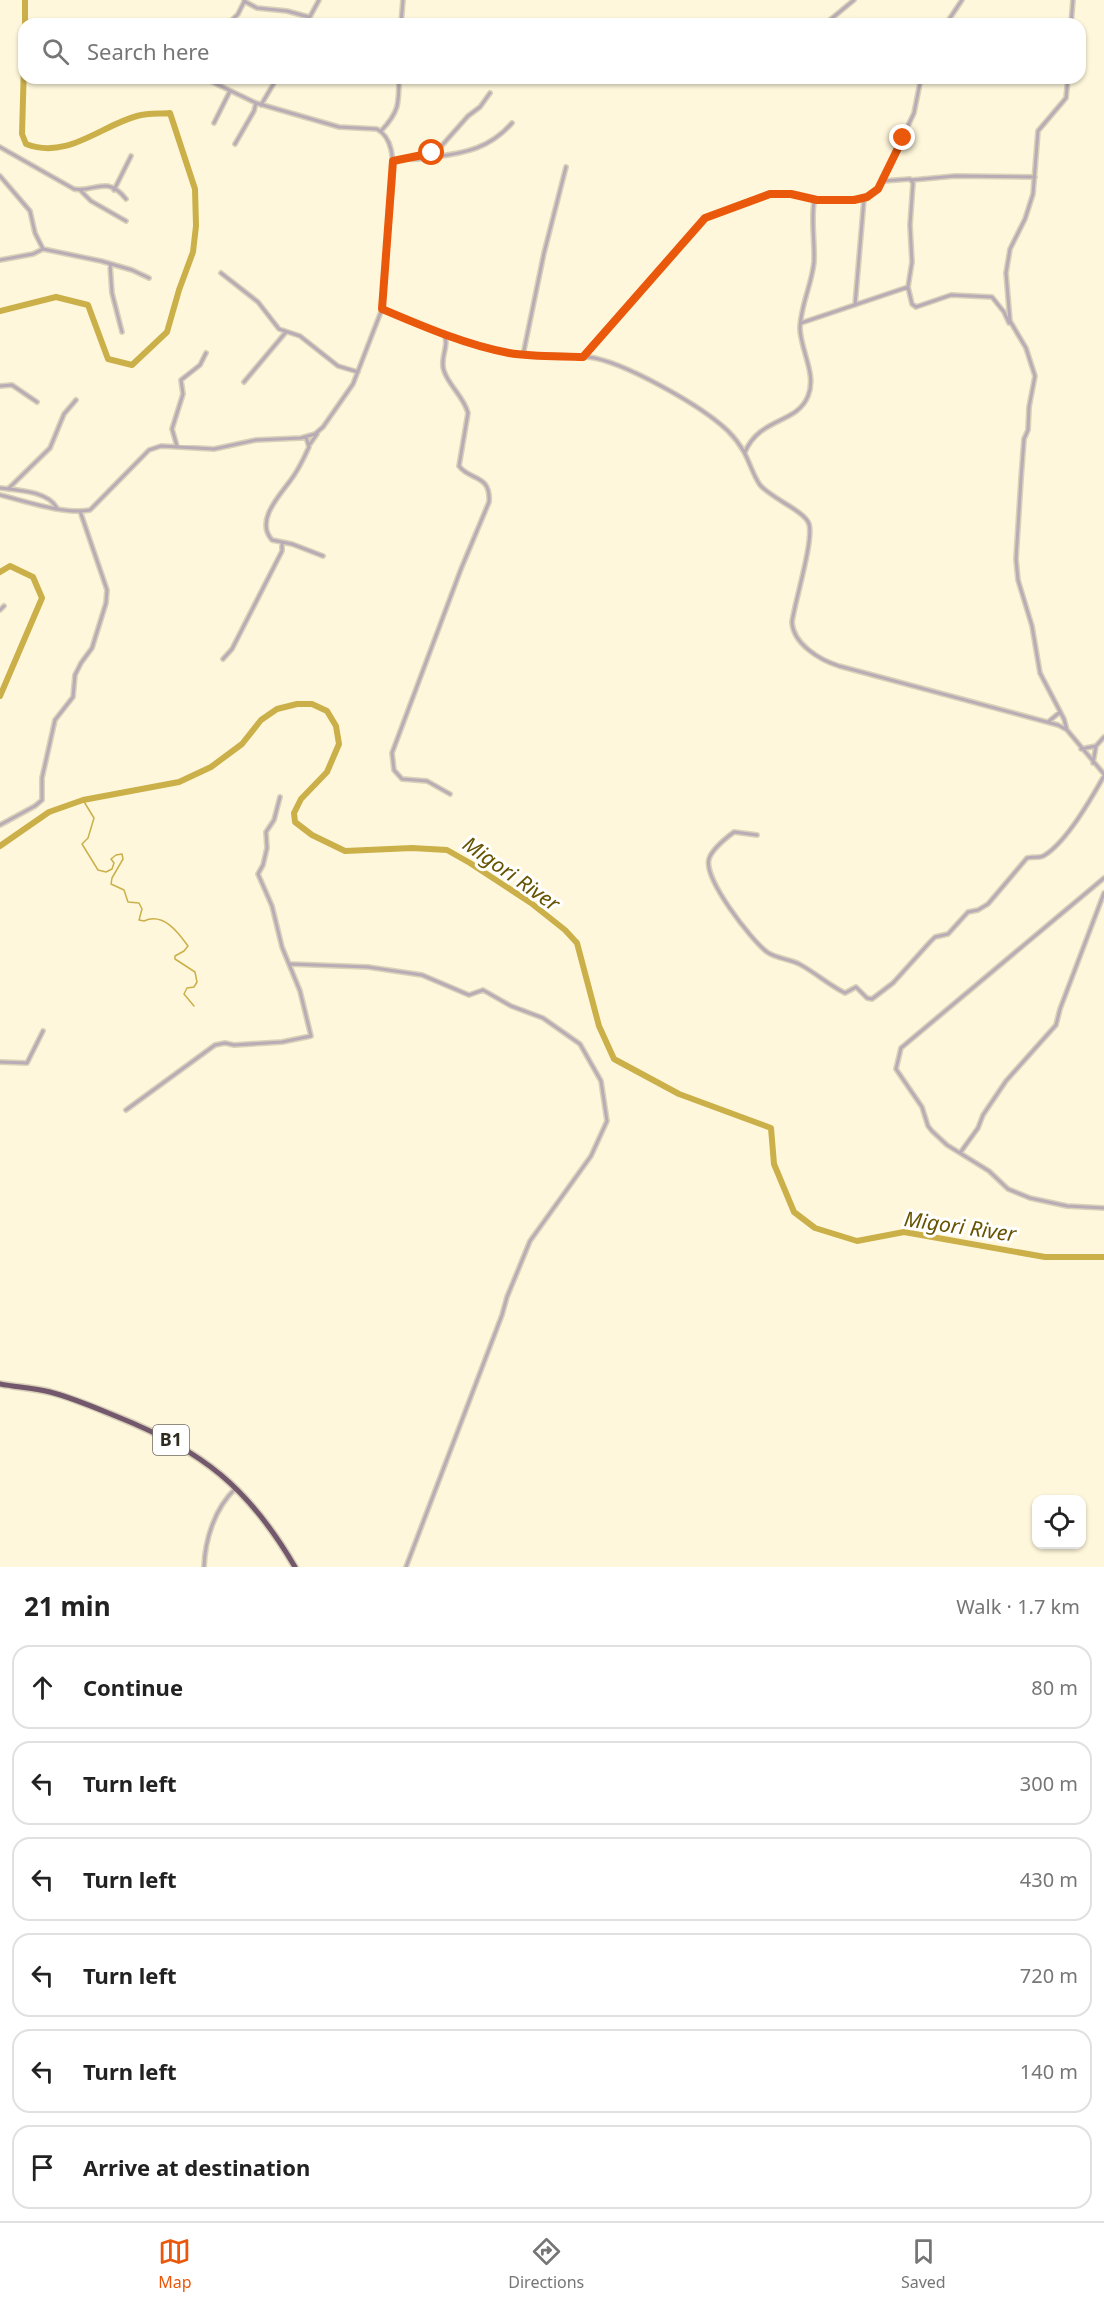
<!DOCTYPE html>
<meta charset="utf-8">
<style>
body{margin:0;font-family:"Noto Sans",sans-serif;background:#f2f2f2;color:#222}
.controls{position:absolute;right:18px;bottom:18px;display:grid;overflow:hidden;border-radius:12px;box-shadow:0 2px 4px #0004}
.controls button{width:54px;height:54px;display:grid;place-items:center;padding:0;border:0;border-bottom:2px solid #e0e0e0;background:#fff;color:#222;font:30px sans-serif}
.stop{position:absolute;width:18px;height:18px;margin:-14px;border:4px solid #ea580c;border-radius:50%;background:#fff}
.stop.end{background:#ea580c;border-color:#fff;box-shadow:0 2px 6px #0008}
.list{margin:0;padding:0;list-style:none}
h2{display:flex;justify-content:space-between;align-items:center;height:78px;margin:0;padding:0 24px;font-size:26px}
h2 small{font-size:20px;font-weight:400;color:#767676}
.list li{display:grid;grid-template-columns:39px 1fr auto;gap:18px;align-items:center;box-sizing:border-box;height:84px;margin:0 12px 12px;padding:0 12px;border:2px solid #e0e0e0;border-radius:18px}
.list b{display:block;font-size:22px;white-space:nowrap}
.list em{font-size:20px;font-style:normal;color:#767676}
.icon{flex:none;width:33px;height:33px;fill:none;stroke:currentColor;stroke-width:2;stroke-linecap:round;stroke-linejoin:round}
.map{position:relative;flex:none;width:1104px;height:1567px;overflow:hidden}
.search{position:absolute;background:#fff;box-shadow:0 2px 4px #0004;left:18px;right:18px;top:18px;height:66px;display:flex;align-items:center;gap:15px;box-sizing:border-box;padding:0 21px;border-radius:18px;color:#767676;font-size:22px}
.sheet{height:654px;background:#fff}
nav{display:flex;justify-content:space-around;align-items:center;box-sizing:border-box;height:84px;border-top:2px solid #e0e0e0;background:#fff;font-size:16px;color:#767676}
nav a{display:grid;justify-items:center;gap:3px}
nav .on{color:#ea580c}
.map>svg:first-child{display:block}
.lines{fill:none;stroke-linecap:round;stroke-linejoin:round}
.stream{stroke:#cbb049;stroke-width:1.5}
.river{stroke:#cbb049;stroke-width:6}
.street-casing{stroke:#d9d2b9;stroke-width:6}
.highway-casing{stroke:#d9d2b9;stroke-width:8}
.street{stroke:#b9acb6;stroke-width:3}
.highway{stroke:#73586d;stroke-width:5}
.route{stroke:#ea580c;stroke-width:8}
.labels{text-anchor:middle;stroke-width:6;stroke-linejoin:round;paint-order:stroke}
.shield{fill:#fff;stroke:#6d6b62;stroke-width:1.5}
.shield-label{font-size:18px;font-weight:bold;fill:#2f2b1e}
.water-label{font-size:21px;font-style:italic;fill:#665400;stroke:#fff}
</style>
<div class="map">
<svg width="1104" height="1567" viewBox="0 0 1104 1567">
<rect width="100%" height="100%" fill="#fef7db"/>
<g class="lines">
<path class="stream" d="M 83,800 L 94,818 L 88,838 L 82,844 L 98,870 L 106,872 L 112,869 L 114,863 L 111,859 L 116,855 L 122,854 L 123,859 L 112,878 L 111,884 L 124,890 L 128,902 L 139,903 L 142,909 L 139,920 L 144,921 C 163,912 178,932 188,946 L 184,951 L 175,956 L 175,959 L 195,972 L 197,982 L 194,987 L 187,988 L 184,994 L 194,1006"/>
<path class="river" d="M 25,0 L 25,24
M 0,311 L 56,297 L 88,305 L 108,359 L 132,365 L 167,332 L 179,290 L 193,252 L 196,226 L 195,189 L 170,113 C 160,114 148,113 137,116 C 100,126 67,160 26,144 L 22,134 L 24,64
M 0,572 L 10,566 L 33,577 L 42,598 L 0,696
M 0,846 L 49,812 L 83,800 L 179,782 L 211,767 L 242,744 L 261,720 L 277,709 L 297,704 L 312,704 L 327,711 L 336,726 L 339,744 L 327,772 L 301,799 L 294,813 L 295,822 L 312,835 L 345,851 L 412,848 L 447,850 L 470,863 L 531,903 L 565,930 L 577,943 L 599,1026 L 614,1059 L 679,1094 L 771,1128 L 774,1164 L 794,1212 L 815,1228 L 857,1241 L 904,1232 L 1045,1257 L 1104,1257"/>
<g class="street-casing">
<path id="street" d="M 244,1 L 257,8 L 287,11 L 309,17
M 228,24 L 238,14 L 245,0
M 306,24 L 319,0
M 401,24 L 403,0
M 825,24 L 854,0
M 946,24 L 962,0
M 1071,24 L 1073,0
M 261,105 L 277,78
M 214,123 L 230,91
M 381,131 C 399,112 399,104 399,78
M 235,144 L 254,111 L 256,103
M 0,147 L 74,189 C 94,193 106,174 126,199
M 410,159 C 419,160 426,158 434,157 C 466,153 490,148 512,123
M 393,161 L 437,151 L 468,116 L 480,107 L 490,93
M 0,176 L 30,211 L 35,233 L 43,249 L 101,261 L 132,270 L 149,278
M 912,180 L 955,176 L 1035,177
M 883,181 L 910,179 L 913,183 L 910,225 L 912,262 L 908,287
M 80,190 L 91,201 L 126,221
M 114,190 L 131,156
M 0,260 L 33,254 L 43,249
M 110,264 L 112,293 L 122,332
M 221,273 L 258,302 L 279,329 L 300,336 L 338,366 L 358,372
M 855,305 L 864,199
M 382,309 C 420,325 461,342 502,351 C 530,358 559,354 588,357 C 623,361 702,406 728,431 C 734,437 740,445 744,452 C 750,463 753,475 760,485 C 772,499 805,511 809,524 C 814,540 795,601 792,622 C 793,644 820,660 839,666 L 1058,725 L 1067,730 L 1104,774
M 801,323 L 908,287 L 912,304 L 916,307 L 951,295 L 992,297 L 1004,312 L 1009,323
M 444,333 C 450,348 439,357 444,371 C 449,386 464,397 468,413 L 459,466 C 470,481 491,474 489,502 L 461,569 L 392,753 L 394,770 L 402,779 L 427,781 L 450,794
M 523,355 L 544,253 L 566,167
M 583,357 L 705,218 L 770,193 L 791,194 L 816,199
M 244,382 L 286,332
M 0,386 L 12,385 L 37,402
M 306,437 L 309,447 C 304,458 298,471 290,481 C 279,496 255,521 272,540 L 292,544 L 323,556
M 310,444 L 317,434
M 177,446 L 172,429 L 183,394 L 181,380 L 200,365 L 206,353
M 745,452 C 760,417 797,424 808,396 C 817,375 801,351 800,329 C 800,307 812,284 814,262 C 815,242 811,222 814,202 L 819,199 L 862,199 L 878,189 L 914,113 L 921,78
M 0,488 C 17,490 48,491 57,508
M 8,489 L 50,448 L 64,414 L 76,400
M 0,495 C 25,501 65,515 90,510 L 149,450 L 161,446 L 214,449 L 256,440 L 301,438 L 315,434 L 323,427 L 353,384 L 382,309 L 393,175 C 393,159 393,138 377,129 L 339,127 L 256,103 L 204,78
M 0,610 L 4,606
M 223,659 L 232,649 L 282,551 L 282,543
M 1048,722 L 1060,712
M 1067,730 L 1064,719 L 1040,673 L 1032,626 L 1018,580 L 1016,559 L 1021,479 L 1024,439 L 1028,430 L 1029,407 L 1035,376 L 1026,348 L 1010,321 L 1006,273 L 1010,249 L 1025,219 L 1033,194 L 1038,131 L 1066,98 L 1068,78
M 1081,749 L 1096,746
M 1093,763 L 1096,746 L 1104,737
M 0,825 L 35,806 L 42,800 L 42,778 L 55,720 L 73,697 L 75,675 L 81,663 L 92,648 L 106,603 L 107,590 L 104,581 L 80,511
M 757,835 L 734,832 C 726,838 712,849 709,859 C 703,878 751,940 767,952 C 777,959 791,959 801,965 C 817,974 829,985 845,993 L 856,987 L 867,998 L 872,999 L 893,983 L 930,942 L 935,937 L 948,934 L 968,912 L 978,910 L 988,904 L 1027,858 C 1033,856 1040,859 1045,855 C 1067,841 1091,799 1104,776
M 1104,878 L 901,1048 L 896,1069 L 922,1107 L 928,1126 L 932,1131 L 947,1145 L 989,1171 L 1008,1189 L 1030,1198 L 1067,1206 L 1104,1208
M 290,964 L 368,967 L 422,975 L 469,995 L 483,990 L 511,1006 L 543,1018 L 580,1044 L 601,1081 L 607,1121 L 591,1156 L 530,1241 L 507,1297 L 502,1315 L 406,1567
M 0,1062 L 27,1063 L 43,1031
M 126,1110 L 215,1045 L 225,1043 L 234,1045 L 282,1042 L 311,1036 L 300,991 L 282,947 L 272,906 L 258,874 L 263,865 L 267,848 L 266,832 L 274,820 L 280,797
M 960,1153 L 978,1128 L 983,1115 L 1006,1081 L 1056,1025 L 1060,1009 L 1104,893
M 204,1567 C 205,1539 215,1508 235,1489"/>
</g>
<g class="highway-casing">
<path id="highway" d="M 0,1384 C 16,1387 33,1388 50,1392 C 73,1398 96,1408 118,1417 C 203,1451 249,1488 295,1567"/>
</g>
<use href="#street" class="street"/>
<use href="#highway" class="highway"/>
</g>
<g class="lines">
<path class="route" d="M 432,153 L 393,161 L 382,309 C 422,326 466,345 509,353 C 533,357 559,356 583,357 L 705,218 L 770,194 L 791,194 L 817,200 L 854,200 L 867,197 L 878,189 L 903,138"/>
</g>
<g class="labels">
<rect class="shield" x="153" y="1425" width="36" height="30" rx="4.5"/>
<g class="shield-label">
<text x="171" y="1446">B1</text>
</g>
<g class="water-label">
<text transform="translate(511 874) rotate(35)" y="7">Migori River</text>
<text transform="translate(960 1227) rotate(8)" y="7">Migori River</text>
</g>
</g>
</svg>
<div class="controls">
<button><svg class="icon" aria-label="locate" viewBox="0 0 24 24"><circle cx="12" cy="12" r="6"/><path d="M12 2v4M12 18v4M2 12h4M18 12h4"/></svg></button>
</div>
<div class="stop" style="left:432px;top:153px"></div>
<div class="stop end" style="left:903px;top:138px"></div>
<div class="search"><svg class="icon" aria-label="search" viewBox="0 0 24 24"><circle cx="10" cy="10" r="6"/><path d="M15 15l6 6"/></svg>Search here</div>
</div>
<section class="sheet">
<h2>21 min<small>Walk · 1.7 km</small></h2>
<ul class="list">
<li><svg class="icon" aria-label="ahead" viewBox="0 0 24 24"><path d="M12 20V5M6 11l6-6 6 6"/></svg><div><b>Continue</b></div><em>80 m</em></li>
<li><svg class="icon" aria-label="left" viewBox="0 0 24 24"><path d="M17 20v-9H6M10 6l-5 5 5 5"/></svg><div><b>Turn left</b></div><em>300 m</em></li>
<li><svg class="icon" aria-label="left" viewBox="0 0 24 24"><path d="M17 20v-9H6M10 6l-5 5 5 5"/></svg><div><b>Turn left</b></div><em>430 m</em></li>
<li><svg class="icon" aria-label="left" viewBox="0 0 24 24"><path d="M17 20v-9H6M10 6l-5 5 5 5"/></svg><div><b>Turn left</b></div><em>720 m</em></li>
<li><svg class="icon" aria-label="left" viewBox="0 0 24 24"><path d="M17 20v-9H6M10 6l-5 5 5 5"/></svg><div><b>Turn left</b></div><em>140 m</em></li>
<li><svg class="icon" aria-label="arrive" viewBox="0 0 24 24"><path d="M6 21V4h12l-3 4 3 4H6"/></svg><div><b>Arrive at destination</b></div></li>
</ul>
</section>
<nav>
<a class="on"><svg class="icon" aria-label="map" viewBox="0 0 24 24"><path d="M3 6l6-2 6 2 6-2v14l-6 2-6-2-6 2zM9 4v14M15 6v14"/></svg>Map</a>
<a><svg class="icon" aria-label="directions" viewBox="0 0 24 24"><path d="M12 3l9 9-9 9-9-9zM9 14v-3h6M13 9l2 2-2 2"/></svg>Directions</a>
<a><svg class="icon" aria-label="saved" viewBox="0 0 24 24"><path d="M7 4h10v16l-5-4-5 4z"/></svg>Saved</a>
</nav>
